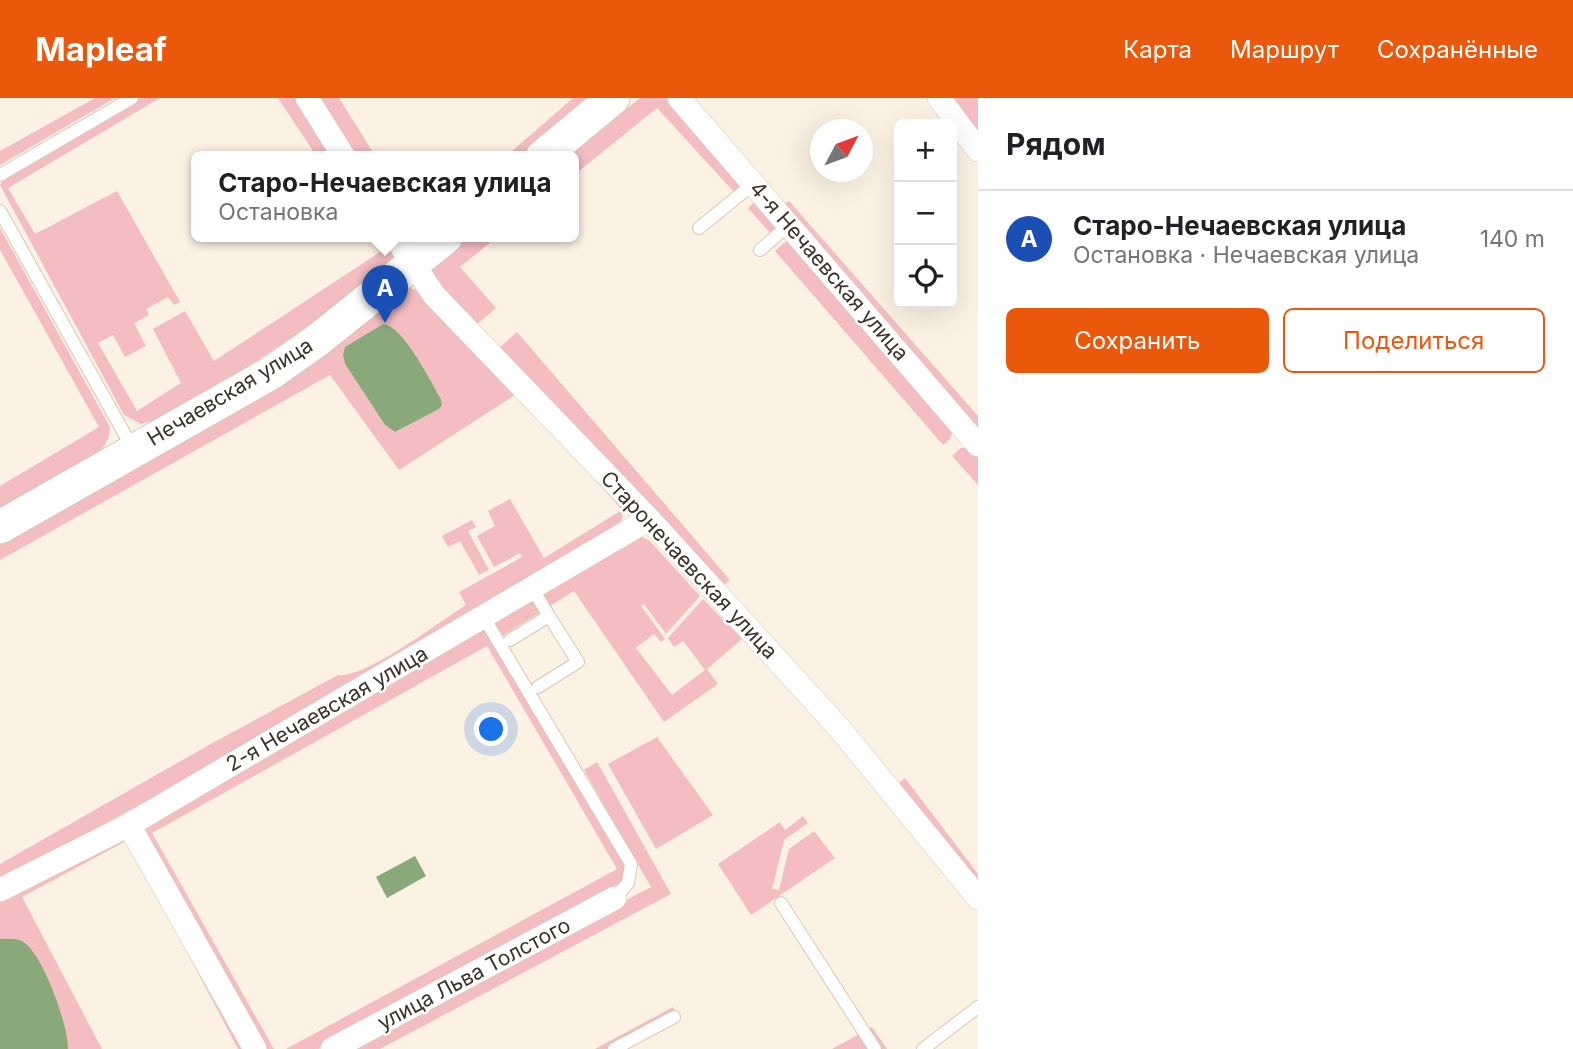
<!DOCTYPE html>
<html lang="ru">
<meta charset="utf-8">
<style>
body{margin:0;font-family:Inter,sans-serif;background:#f2f2f2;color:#202124}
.controls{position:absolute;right:21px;top:21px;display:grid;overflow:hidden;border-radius:10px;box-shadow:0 7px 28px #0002}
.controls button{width:63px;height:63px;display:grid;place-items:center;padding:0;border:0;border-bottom:2px solid #e0e0e0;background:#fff;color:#202124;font:35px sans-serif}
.compass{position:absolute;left:810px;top:21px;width:63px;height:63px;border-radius:50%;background:#fff;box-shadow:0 7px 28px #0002;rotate:49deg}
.you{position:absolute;left:492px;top:632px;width:24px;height:24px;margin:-18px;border:5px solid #fff;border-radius:50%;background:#1a73e8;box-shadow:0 0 0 10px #1a73e833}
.badge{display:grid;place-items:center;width:46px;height:46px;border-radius:50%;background:#ea580c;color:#fff;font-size:23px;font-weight:700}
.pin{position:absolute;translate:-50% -58px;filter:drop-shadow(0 2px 4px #0008)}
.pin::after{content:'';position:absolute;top:37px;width:24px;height:21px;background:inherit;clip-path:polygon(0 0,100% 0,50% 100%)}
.popup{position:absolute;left:191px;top:53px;width:388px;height:91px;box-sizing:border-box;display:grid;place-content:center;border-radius:10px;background:#fff;filter:drop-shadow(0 2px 5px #0005);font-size:23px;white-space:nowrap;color:#757577}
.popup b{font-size:26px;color:#202124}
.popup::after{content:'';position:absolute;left:50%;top:100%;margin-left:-14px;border:14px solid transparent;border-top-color:#fff}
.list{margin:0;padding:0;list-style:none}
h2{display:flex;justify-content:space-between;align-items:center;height:91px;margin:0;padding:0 28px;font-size:30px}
h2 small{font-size:23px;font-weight:400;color:#757577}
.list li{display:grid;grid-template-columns:46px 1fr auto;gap:21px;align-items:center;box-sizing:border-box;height:98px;padding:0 28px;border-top:2px solid #e0e0e0}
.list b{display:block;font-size:26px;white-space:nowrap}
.list p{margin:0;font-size:23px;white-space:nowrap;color:#757577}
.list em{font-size:23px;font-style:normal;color:#757577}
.actions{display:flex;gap:14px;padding:21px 28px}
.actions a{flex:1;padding:16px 0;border:2px solid #ea580c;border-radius:10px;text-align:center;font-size:24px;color:#ea580c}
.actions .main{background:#ea580c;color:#fff}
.icon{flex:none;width:38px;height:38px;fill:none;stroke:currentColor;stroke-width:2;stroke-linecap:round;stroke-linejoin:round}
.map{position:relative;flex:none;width:978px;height:951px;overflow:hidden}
header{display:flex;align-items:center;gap:42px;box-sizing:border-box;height:98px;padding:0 35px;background:#ea580c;color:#fff}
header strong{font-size:33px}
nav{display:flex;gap:38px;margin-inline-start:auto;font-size:24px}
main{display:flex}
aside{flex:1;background:#fff}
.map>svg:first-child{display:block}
.green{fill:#f3bdc1;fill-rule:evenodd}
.water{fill:#89a97b}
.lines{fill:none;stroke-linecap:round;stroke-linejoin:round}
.lane-casing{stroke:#d8c7b1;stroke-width:14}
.street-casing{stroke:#d8c7b1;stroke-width:24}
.secondary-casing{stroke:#d8c7b1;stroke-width:35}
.lane{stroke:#fff;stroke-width:12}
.street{stroke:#fff;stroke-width:23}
.secondary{stroke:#fff;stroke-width:33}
.labels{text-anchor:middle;stroke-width:5;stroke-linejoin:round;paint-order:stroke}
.street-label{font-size:21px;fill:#3a332a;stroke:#fff}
</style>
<header>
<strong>Mapleaf</strong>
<nav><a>Карта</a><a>Маршрут</a><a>Сохранённые</a></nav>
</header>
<main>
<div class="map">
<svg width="978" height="951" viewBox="0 0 978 951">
<rect width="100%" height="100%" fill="#fcf2e4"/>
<path class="green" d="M 95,0 L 115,0 L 0,67 L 0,53 Z
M 141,0 L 160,0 L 8,90 L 35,136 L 117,93 L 180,204 L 174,207 L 168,199 L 146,211 L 149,217 L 134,225 L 146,248 L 125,259 L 113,237 L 98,245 L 137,313 L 181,285 L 153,231 L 185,213 L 214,263 L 380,154 L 371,139 L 386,139 L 400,161 L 356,198 L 188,307 L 159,321 L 141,326 L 124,317 L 0,87 L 4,81 Z
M 278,0 L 298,0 L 335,59 L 317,59 Z
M 316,0 L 339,0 L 376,59 L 353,59 Z
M 573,0 L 586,0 L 520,59 L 505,59 Z
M 640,0 L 674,0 L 746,84 L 734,94 L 657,10 L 574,77 L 574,59 L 567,59 Z
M 949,0 L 978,0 L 978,39 Z
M 760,100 L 781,125 L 770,135 L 748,110 Z
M 789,103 L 978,318 L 978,335 L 783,107 Z
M 0,130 L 110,329 C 110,341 105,349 96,356 L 0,412 L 0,388 L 99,329 L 0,152 Z
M 792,138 L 954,331 L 950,341 L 943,347 L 775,153 Z
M 467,139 L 497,139 L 460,169 L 496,210 L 475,228 L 427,172 Z
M 406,189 L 420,193 L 614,395 C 624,408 627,421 614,433 C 415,558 208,671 0,782 L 0,766 L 207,648 L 338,577 C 365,581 440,523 466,507 L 459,494 L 522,459 L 520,455 L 494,469 L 477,438 L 495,428 L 488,413 L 510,401 L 544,460 L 622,412 L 518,295 L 399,372 L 330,277 L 0,462 L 0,444 L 251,303 L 322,255 ZM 383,226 C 403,227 431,284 441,301 L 442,307 L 439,311 L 395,334 L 385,327 L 345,266 L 343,257 L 345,249 Z
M 517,234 L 730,482 L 719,491 L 497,252 Z
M 974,349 L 978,355 L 978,387 L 952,358 L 961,350 Z
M 472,422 L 476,429 L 468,433 L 489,472 L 479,477 L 460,443 L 448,449 L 442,438 Z
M 642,439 L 650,443 L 700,498 L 666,536 L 644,506 L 641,508 L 665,541 L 661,544 L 654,536 L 636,550 L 672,597 L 705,572 L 683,543 L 674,549 L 668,540 L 703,501 L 742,541 L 707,571 L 718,586 L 664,624 L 574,493 L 501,539 L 549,617 L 545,632 L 624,765 L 624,777 L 620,785 L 319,951 L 286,951 L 617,771 L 487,548 L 152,735 L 274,951 L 267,951 L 140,727 L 635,440 Z
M 657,639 L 713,717 L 656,751 L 608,666 Z
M 597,664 L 671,796 L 380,951 L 343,951 L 651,789 L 584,672 Z
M 905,680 L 978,776 L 978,791 L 896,687 Z
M 803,718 L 808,725 L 784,742 L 772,791 L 779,792 L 789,751 L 814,733 L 835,760 L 751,817 L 718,766 L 780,724 L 785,732 Z
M 119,739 L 129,741 L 134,746 L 246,951 L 238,951 L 128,742 L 22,799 L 102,951 L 68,951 C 69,928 42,853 22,843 C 15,840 7,841 0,841 L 0,801 Z
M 673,909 L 679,920 L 622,951 L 595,951 Z
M 872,929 L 887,951 L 832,951 Z"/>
<path class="water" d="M 383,226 C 403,227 431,284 441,301 L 442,307 L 439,311 L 395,334 L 385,327 L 345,266 L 343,257 L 345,249 Z
M 415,758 L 426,778 L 387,800 L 376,779 Z
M 0,841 C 7,841 15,840 22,843 C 42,853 69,928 68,951 L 0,951 Z"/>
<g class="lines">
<g class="lane-casing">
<path id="lane" d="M 0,77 L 132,0
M 0,113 L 133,351
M 699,130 L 753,86
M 760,152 L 789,127
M 483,518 L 631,766 L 628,785 L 615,800
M 510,542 L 549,518 L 532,490
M 538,589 L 578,564 L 549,518
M 781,805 L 875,951
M 614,951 L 674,919
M 923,951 L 978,909"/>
</g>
<g class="street-casing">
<path id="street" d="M 307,0 L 344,59
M 679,0 L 978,347
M 939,0 L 978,52
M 395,139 L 434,197 L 649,421 L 840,631 L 978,800
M 129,727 L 255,951
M 0,792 L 129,727 L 649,421
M 332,951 L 615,800"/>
</g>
<g class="secondary-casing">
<path id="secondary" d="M 542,59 L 613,0
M 0,429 L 271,275 L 319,241 L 446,139"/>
</g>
<use href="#lane" class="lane"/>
<use href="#street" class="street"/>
<use href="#secondary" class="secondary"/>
</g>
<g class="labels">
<g class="street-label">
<text transform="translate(829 173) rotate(49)" y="7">4-я Нечаевская улица</text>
<text transform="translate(230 294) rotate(-31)" y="7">Нечаевская улица</text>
<text transform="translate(689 467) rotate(47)" y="7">Старонечаевская улица</text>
<text transform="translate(327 611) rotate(-30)" y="7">2-я Нечаевская улица</text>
<text transform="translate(474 876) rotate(-28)" y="7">улица Льва Толстого</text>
</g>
</g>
</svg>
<div class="controls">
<button>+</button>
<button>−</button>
<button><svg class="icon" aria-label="locate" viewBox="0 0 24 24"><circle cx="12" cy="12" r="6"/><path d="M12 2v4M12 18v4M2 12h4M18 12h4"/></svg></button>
</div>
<svg class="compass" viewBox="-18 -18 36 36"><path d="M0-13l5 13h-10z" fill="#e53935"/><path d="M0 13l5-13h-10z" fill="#757577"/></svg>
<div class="you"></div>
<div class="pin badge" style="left:385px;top:225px;background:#1a4fb4">A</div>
<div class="popup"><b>Старо-Нечаевская улица</b>Остановка</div>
</div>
<aside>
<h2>Рядом<small></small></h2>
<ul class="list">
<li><span class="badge" style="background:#1a4fb4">A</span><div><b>Старо-Нечаевская улица</b><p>Остановка · Нечаевская улица</p></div><em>140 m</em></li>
</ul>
<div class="actions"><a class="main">Сохранить</a><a>Поделиться</a></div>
</aside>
</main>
